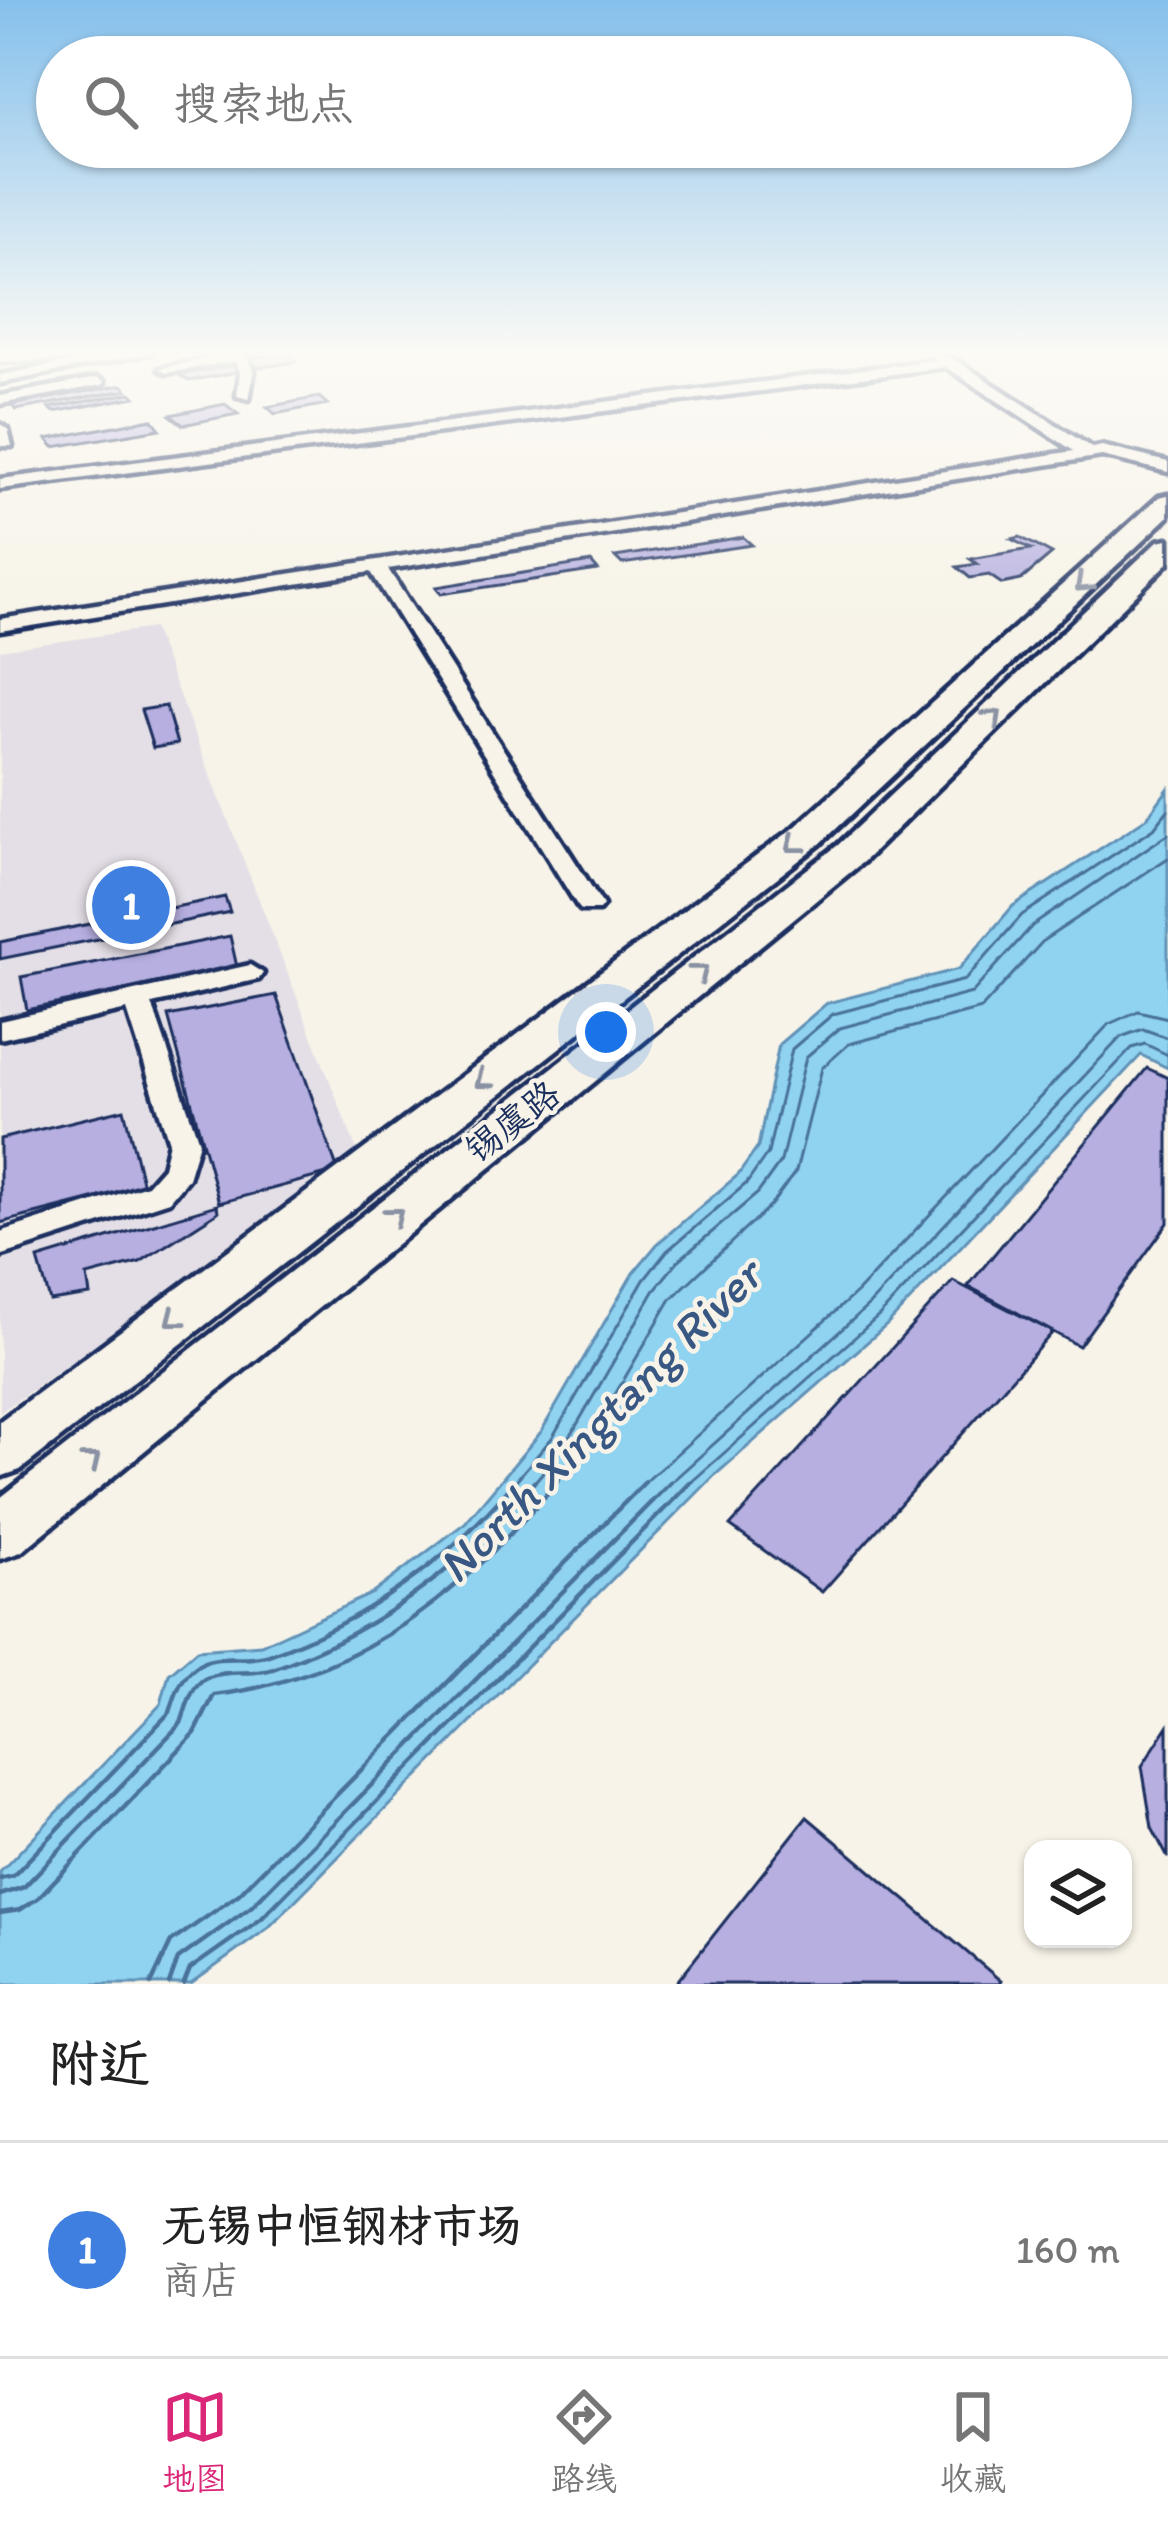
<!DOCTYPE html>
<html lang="zh">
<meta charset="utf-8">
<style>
body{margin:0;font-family:Itim,"LXGW WenKai TC",sans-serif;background:#f2f2f2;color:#222}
.controls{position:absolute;right:36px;bottom:36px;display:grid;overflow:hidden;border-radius:24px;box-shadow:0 3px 9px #0004}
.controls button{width:108px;height:108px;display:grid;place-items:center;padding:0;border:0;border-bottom:3px solid #e0e0e0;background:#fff;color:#222;font:60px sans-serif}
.you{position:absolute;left:606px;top:1032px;width:42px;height:42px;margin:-30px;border:9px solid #fff;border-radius:50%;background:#1a73e8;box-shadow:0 0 0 18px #1a73e833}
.badge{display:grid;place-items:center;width:78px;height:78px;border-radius:50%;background:#db2777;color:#fff;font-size:39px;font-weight:700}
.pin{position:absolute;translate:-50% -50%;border:6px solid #fff;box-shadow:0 3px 12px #0006}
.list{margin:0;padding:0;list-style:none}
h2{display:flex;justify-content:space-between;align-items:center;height:156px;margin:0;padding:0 48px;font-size:51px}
h2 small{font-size:39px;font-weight:400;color:#767676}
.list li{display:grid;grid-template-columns:78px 1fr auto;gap:36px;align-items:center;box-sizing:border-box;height:216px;padding:0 48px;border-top:3px solid #e0e0e0}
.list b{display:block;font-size:45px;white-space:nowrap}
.list p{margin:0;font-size:39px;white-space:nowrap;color:#767676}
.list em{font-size:39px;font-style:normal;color:#767676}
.icon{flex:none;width:66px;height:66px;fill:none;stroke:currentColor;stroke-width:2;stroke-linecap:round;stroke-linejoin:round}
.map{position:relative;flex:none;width:1168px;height:1984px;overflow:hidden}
.search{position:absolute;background:#fff;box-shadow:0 3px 9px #0004;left:36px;right:36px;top:36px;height:132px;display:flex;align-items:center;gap:30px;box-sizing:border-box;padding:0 42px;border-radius:66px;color:#767676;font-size:45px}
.sheet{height:372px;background:#fff}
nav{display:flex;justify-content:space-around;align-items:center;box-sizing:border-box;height:168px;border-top:3px solid #e0e0e0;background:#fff;font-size:33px;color:#767676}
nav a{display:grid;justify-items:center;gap:6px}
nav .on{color:#db2777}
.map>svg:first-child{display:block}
.built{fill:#e4dfe6}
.water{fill:#90d3f1;stroke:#6191b6;stroke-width:3}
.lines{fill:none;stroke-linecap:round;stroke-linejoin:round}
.shore-far1{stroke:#4a7199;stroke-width:3}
.shore{stroke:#4a7199;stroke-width:4.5}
.building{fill:#b6afe0;stroke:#1b2f5e;stroke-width:3}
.minor-casing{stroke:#1b2f5e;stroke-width:9}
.primary-casing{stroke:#1b2f5e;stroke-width:9}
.minor{fill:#f7f3e8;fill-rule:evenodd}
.primary{fill:#f7f3e8;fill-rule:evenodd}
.oneway{stroke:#8991a3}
.labels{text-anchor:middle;stroke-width:9;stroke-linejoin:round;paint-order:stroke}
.street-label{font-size:36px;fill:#1b2f5e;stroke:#f7f3e8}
.near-water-label{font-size:48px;font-style:italic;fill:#385883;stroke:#f7f3e8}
</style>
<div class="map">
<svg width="1168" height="1984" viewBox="0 0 1168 1984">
<rect width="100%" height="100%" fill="#f7f3e8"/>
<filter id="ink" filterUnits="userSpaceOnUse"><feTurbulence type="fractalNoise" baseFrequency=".00833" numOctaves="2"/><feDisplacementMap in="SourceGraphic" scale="24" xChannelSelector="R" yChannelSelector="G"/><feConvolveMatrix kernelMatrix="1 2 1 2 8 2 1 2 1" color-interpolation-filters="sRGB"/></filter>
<g filter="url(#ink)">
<path class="built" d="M 153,628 L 361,1161 L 0,1412 L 0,650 Z"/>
<path class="water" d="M 1168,789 L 1168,1068 L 1141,1055 L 888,1324 L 714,1476 L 268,1928 L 191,1984 L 0,1984 L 0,1872 L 161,1704 L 169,1674 L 197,1650 L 261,1645 L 373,1593 L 465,1523 L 541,1432 L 633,1273 L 659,1242 L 738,1175 L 758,1147 L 779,1044 L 827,1003 L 959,969 L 1013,906 L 1147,818 Z"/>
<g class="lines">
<path class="shore-far1" d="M 512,1485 L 552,1438 L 644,1280 L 667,1251 L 747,1183 L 768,1153 L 792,1049 L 833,1014 L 965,980 L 1022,915 L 1154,828 L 1168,810
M 532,1485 L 564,1447 L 656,1288 L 678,1261 L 758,1193 L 781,1161 L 806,1057 L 840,1028 L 972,993 L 1032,926 L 1168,834
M 554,1485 L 579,1456 L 671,1299 L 771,1205 L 796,1171 L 822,1068 L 849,1044 L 981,1009 L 1044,940 L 1168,858
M 642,1485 L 857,1292 L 1109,1024 L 1138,1011 L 1168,1018
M 668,1485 L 869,1305 L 1121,1037 L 1143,1029 L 1168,1038
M 688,1485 L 880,1315 L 1132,1048 L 1145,1044 L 1168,1055"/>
<path class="shore" d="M 0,1879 L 13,1876 L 170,1712 C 176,1693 180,1678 197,1666 C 215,1653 247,1663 269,1655 C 365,1621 450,1560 515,1482
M 0,1895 L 24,1887 L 181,1723 C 187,1707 191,1683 209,1677 C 228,1669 253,1676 273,1669 C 377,1631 464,1566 534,1482
M 0,1913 L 20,1910 L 38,1898 L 195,1733 L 214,1695 C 360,1678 465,1591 557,1482
M 151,1984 L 171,1942 L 239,1894 L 645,1482
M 169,1984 L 178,1959 L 251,1907 L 671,1482
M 184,1984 L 190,1969 L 261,1919 L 691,1482"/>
</g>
<path class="building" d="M 290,353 L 296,362 L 258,368 L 250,358 Z
M 234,365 L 243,371 L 189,381 L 179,375 Z
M 122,385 L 127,390 L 16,410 L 11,405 Z
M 131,393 L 135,397 L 54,412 L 49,408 Z
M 319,397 L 327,404 L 275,414 L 267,407 Z
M 225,404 L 238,414 L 183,425 L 170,415 Z
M 152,419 L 160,429 L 54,447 L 47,439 Z
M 743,537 L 752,545 L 622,564 L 615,557 Z
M 1020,537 L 1052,554 L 1021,580 L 1002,584 L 989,575 L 970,578 L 957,567 L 977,564 L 970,559 L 1031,549 L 1011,539 Z
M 591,562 L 598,570 L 441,594 L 436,587 Z
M 166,706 L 177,744 L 153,748 L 141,710 Z
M 225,897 L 230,912 L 0,959 L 0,942 Z
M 230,936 L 237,967 L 27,1010 L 21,977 Z
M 276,995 L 338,1171 L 219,1203 L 168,1016 Z
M 1147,1068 L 1168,1078 L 1168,1223 L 1079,1346 L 968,1286 Z
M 124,1109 L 143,1186 L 0,1223 L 0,1139 Z
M 217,1205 L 218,1212 L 140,1262 L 87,1276 L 90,1295 L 50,1301 L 38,1259 Z
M 953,1281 L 1053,1332 L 822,1592 L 730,1526 Z
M 1168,1726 L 1168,1858 L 1152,1828 L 1142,1766 Z
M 807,1817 L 1001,1981 L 999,1984 L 675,1984 Z"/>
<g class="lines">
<g class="minor-casing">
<path id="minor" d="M 55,353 L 50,360 L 0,362 L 0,354 Z
M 119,353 L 150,353 L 0,383 L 0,375 Z
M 231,353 L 245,353 L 254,372 L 249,399 L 237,396 L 240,372 L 235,361 L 166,373 L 159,369 Z
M 934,353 L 954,359 L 1092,448 L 1102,446 L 1168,462 L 1168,472 L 1102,456 L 388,569 L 603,905 L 599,910 L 581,910 L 577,905 L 371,572 L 0,631 L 0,619 L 1074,451 L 946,367 L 0,489 L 0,479 L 935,360 Z
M 97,378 L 104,382 L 102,385 L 0,404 L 0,396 Z
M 0,424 L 8,429 L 12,446 L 0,446 Z
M 250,965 L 263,973 L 259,979 L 152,1004 L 199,1142 L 188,1178 L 169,1201 L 0,1256 L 0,1232 L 147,1185 L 163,1167 L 169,1142 L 127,1010 L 0,1039 L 0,1021 Z"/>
</g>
<g class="primary-casing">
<path id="primary" d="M 1168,495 L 1168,517 L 820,844 L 20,1470 L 0,1477 L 0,1421 L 794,828 L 1159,497 Z
M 1168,539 L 1168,563 L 864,861 L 21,1552 L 0,1559 L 0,1498 L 838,845 L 1158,541 Z"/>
</g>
<use href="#minor" class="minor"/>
<use href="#primary" class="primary"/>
</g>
<defs><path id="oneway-chevron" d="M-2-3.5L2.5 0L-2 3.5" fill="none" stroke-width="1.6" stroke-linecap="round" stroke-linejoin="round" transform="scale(3)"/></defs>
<g class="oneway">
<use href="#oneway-chevron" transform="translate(1083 584) rotate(137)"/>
<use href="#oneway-chevron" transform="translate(994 717) rotate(-43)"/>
<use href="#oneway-chevron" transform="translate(794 845) rotate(142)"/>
<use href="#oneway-chevron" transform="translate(700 972) rotate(-38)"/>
<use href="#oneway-chevron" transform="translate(483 1081) rotate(143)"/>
<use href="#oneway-chevron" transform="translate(395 1215) rotate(-39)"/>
<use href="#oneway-chevron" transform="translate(174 1319) rotate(142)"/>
<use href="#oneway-chevron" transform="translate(92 1460) rotate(-39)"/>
</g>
</g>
<linearGradient id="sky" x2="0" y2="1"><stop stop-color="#85c0ec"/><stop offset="0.56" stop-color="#fbfaf5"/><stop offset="1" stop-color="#fbfaf5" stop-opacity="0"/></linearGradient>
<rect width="1168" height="631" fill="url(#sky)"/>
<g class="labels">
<g class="street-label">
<text transform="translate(512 1121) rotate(-38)" y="13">锡虞路</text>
</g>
<g class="near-water-label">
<text transform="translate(599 1420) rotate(-45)" y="17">North Xingtang River</text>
</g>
</g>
</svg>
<div class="controls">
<button><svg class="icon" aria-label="layers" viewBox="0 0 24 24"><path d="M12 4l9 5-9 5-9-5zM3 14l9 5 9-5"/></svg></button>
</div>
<div class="you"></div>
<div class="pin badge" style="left:131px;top:905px;background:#3f7fe0">1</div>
<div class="search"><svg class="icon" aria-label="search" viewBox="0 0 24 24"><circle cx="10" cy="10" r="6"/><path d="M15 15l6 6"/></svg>搜索地点</div>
</div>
<section class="sheet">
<h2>附近<small></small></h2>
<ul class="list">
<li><span class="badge" style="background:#3f7fe0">1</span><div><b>无锡中恒钢材市场</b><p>商店</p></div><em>160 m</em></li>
</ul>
</section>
<nav>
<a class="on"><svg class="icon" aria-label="map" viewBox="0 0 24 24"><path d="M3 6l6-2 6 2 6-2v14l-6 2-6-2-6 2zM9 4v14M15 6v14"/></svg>地图</a>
<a><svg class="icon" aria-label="directions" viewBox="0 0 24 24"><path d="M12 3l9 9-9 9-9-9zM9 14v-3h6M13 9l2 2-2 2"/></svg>路线</a>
<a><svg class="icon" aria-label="saved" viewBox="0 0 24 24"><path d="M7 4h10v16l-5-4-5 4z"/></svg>收藏</a>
</nav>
